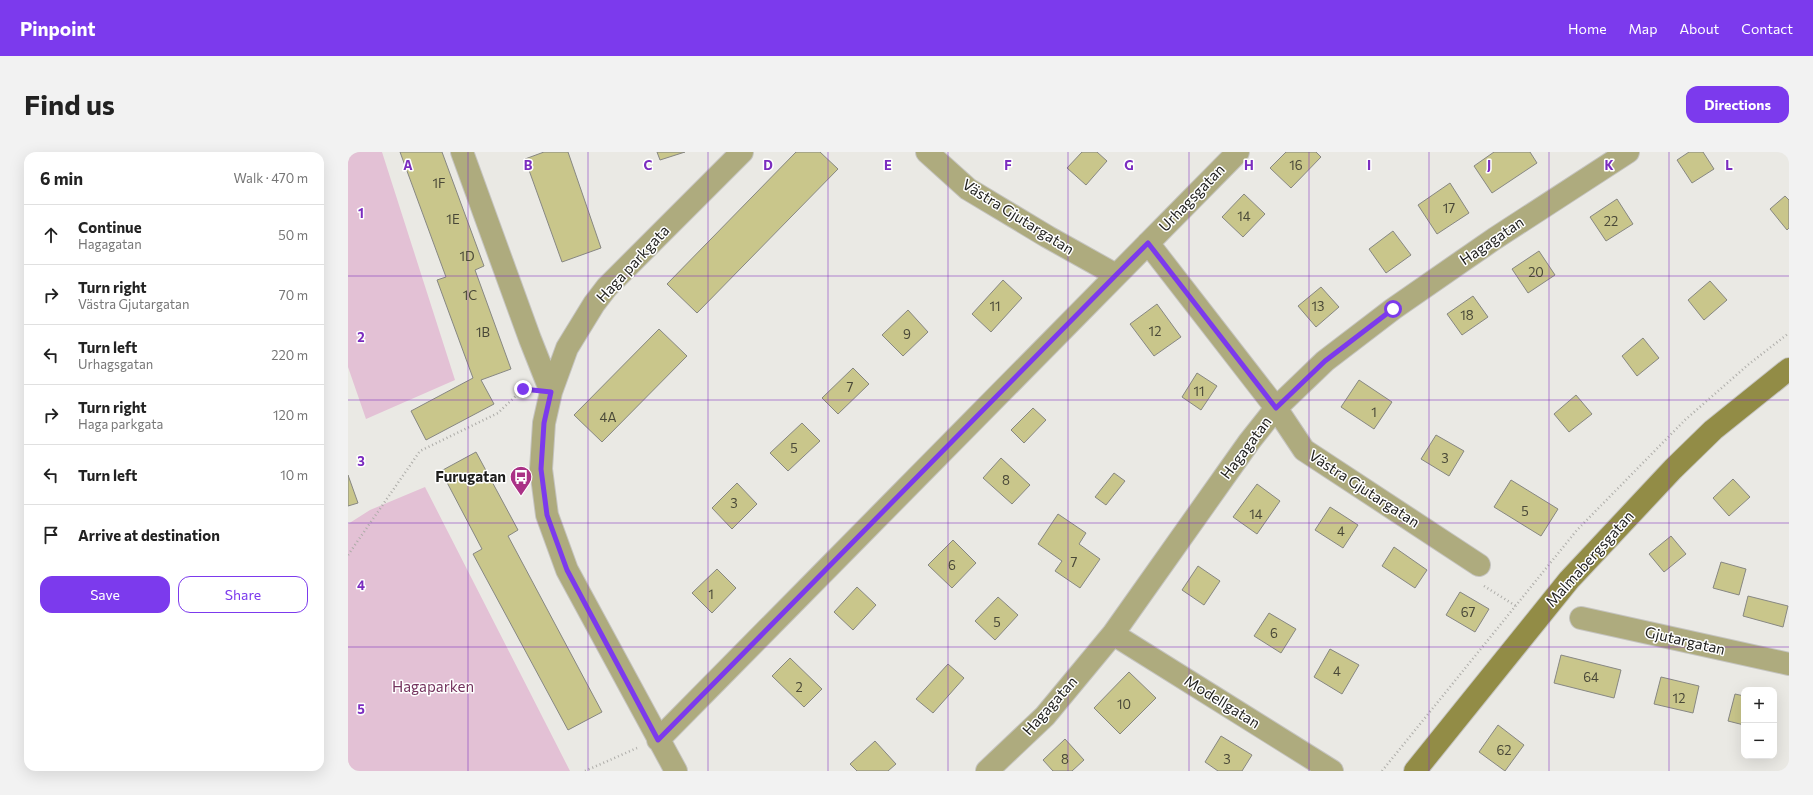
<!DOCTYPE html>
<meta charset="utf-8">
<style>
body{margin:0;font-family:Commissioner,sans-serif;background:#f2f2f2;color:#222}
.controls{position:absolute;right:12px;bottom:12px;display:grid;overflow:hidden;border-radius:8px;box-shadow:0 4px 16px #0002}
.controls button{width:36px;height:36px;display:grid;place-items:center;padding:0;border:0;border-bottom:1px solid #e0e0e0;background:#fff;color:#222;font:20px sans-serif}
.stop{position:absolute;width:12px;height:12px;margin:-9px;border:3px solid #7c3aed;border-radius:50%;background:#fff}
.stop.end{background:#7c3aed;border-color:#fff;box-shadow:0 1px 4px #0008}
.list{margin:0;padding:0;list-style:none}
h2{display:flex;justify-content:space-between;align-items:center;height:52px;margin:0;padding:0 16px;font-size:17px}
h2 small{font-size:13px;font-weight:400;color:#767676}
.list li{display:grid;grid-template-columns:26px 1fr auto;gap:12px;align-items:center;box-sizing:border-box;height:60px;padding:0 16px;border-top:1px solid #e0e0e0}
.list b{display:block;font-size:15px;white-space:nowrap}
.list p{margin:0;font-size:13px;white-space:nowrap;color:#767676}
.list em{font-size:13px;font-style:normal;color:#767676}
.actions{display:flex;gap:8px;padding:12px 16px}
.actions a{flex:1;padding:9px 0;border:1px solid #7c3aed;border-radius:12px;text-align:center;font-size:14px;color:#7c3aed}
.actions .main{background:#7c3aed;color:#fff}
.icon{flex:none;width:22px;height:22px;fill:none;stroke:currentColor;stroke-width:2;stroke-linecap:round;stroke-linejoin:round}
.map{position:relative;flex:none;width:1441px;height:619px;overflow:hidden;border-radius:12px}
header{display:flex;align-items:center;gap:24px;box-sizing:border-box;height:56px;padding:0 20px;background:#7c3aed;color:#fff}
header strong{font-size:19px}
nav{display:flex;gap:22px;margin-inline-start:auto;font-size:14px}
.intro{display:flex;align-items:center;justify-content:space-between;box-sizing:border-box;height:96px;padding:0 24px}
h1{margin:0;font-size:28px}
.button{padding:10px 18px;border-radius:12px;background:#7c3aed;color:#fff;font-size:14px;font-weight:700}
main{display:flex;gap:24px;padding:0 24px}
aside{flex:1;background:#fff;border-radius:12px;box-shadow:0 4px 16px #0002}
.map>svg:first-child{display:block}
.green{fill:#e3c1d5}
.building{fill:#c9c68b;stroke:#878782}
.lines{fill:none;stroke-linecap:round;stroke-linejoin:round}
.minor-casing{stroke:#c5c4c0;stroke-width:24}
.secondary-casing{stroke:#c5c4c0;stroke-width:24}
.path{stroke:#adaca8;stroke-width:2.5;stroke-dasharray:1 3;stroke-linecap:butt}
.minor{stroke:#aeab7e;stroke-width:22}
.secondary{stroke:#928c46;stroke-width:22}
.route{stroke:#7c3aed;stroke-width:5}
.grid{fill:none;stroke:#7b2cbf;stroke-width:1;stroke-opacity:0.55}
.labels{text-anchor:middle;stroke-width:3;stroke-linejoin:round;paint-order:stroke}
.number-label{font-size:13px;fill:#494838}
.street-label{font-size:15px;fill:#1e1e1c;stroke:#fff}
.poi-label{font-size:15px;font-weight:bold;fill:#1e1e1c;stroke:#fff;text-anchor:end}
.park-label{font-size:15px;fill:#74335e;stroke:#fff}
.grid-label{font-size:13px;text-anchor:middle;font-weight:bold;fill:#7b2cbf;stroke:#fff;stroke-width:3;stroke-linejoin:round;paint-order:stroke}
</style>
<header>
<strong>Pinpoint</strong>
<nav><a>Home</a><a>Map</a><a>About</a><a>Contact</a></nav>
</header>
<div class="intro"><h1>Find us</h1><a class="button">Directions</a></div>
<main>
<aside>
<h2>6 min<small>Walk · 470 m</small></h2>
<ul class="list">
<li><svg class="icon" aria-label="ahead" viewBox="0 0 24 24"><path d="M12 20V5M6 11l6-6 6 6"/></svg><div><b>Continue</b><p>Hagagatan</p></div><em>50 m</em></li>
<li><svg class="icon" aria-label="right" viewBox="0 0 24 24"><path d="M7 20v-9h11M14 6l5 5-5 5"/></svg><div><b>Turn right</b><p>Västra Gjutargatan</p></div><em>70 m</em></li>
<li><svg class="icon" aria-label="left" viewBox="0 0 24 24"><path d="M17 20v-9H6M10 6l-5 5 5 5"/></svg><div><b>Turn left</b><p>Urhagsgatan</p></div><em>220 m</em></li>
<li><svg class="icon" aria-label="right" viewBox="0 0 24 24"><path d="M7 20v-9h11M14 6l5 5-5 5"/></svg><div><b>Turn right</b><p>Haga parkgata</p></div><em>120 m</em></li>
<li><svg class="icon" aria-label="left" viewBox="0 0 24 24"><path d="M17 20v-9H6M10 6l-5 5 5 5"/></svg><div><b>Turn left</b></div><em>10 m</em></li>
<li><svg class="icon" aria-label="arrive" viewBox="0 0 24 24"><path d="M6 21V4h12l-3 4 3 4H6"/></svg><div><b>Arrive at destination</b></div></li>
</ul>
<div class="actions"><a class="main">Save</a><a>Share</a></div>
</aside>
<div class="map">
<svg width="1441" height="619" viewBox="0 0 1441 619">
<rect width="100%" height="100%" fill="#eae9e4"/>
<path class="green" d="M 0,0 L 34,0 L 107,228 L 18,267 L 0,215 Z
M 77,335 L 222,619 L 0,619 L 0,372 L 22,358 Z"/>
<path class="building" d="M 52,0 L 94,0 L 136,114 L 127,118 L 163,217 L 133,228 L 146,252 L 78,288 L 63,259 L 125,226 L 89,128 L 98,125 Z
M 196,0 L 220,0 L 253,96 L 214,110 L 177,7 Z
M 309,0 L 337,0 L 312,8 Z
M 448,0 L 472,0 L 490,17 L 349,161 L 319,132 Z
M 734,0 L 749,0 L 759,9 L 738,33 L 719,16 Z
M 938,0 L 968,0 L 973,5 L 943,36 L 922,16 Z
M 1146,0 L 1182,0 L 1189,11 L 1144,41 L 1126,14 Z
M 1341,0 L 1355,0 L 1366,17 L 1344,31 L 1329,8 Z
M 1102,31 L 1121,61 L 1089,82 L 1070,53 Z
M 896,42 L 917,62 L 895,85 L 874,65 Z
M 1437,44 L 1441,48 L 1441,76 L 1439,78 L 1422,57 Z
M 1269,47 L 1285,72 L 1258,89 L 1242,65 Z
M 1045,79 L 1063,103 L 1038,121 L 1021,97 Z
M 1191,99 L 1207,123 L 1180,141 L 1164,117 Z
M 655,128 L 674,146 L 643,180 L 624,162 Z
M 1362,129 L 1379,148 L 1356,168 L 1340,148 Z
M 973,135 L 991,155 L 968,175 L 950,154 Z
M 1125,144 L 1140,165 L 1114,183 L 1099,162 Z
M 809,152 L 833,185 L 806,204 L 782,172 Z
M 560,158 L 580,180 L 555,204 L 534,183 Z
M 311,177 L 339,204 L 254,290 L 226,263 Z
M 1295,186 L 1311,206 L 1289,224 L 1274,204 Z
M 505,216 L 521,232 L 490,262 L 474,246 Z
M 849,221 L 869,234 L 853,258 L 834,245 Z
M 1011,228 L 1044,250 L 1026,277 L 993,255 Z
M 1228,243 L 1244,262 L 1221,280 L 1206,262 Z
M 685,256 L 698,268 L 676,291 L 663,278 Z
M 454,271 L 472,289 L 440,319 L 422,301 Z
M 1088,283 L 1116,299 L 1101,324 L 1073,307 Z
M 128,300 L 170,378 L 160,384 L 254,560 L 220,578 L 125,402 L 134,397 L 93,319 Z
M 653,306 L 682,333 L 664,352 L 635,326 Z
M 766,321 L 777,329 L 758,353 L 747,345 Z
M 0,323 L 10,351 L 0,354 Z
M 1385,327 L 1402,345 L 1381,364 L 1365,346 Z
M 1163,328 L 1210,357 L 1193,384 L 1146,355 Z
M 389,331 L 409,352 L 384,377 L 364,356 Z
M 909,332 L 932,349 L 909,382 L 885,365 Z
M 982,355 L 1010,373 L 995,396 L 967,378 Z
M 710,362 L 738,381 L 731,392 L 752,407 L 732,436 L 707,419 L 714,409 L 690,392 Z
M 1323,384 L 1338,402 L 1316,420 L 1301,402 Z
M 605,388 L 628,411 L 604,436 L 580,413 Z
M 1046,395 L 1079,418 L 1067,436 L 1034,414 Z
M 1373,410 L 1398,417 L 1391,443 L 1365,436 Z
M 850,414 L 872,429 L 856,453 L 834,438 Z
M 369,417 L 388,436 L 364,461 L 344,441 Z
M 509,435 L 528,453 L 505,478 L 486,460 Z
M 1112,440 L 1141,457 L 1127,480 L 1098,463 Z
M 1400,444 L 1440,454 L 1435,475 L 1395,464 Z
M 650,445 L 670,463 L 647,488 L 627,469 Z
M 921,461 L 948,477 L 933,501 L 906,484 Z
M 982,497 L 1011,513 L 994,542 L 966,525 Z
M 1213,503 L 1273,518 L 1266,546 L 1206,531 Z
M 442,506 L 474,537 L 456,555 L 424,524 Z
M 600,512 L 616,526 L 585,561 L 568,547 Z
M 781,520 L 808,546 L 772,582 L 746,556 Z
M 1313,525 L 1351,534 L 1345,561 L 1306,552 Z
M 1387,542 L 1396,544 L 1396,573 L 1380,569 Z
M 1150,573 L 1176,593 L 1157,619 L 1131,600 Z
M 873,584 L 904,603 L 894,619 L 870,619 L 857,610 Z
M 717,587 L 736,608 L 724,619 L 705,619 L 695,608 Z
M 527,589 L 548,612 L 540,619 L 509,619 L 502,612 Z"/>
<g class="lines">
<g class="minor-casing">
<path id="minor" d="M 114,0 L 182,187 L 203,240
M 579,0 L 620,37 L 700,85 L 768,123
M 800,91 L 928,256 L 956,298 L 1131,413
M 1233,466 L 1441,512
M 765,482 L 984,619
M 310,588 L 890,0
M 328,619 L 219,418 L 199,363 L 193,317 L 196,271 L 203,240 L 219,196 L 246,152 L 259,135 L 394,0
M 639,619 L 697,564 L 765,482 L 901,290 L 928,256 L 977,209 L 1045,157 L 1146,87 L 1280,0"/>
</g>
<g class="secondary-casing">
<path id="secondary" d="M 1067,619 L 1221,428 L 1325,317 L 1365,278 L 1441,217"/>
</g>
<path class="path" d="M 0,403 L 72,299 L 150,261 L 175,237 L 179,238
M 1136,434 L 1168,454
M 237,619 L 289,596
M 1034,619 L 1229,378 L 1337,268 L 1401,212 L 1441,181"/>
<use href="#minor" class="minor"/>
<use href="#secondary" class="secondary"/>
</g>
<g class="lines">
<path class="route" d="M 175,237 L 203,240 L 196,271 L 193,317 L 199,363 L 219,418 L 310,588 L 768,123 L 800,91 L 928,256 L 977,209 L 1045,157"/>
</g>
<path class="grid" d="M 120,0 L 120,619M 240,0 L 240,619M 360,0 L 360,619M 480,0 L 480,619M 600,0 L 600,619M 720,0 L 720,619M 841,0 L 841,619M 961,0 L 961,619M 1081,0 L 1081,619M 1201,0 L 1201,619M 1321,0 L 1321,619M 0,124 L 1441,124M 0,248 L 1441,248M 0,371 L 1441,371M 0,495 L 1441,495"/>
<defs>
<g id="bus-pin" transform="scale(1.15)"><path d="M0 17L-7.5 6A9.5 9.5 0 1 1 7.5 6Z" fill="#aa3186" stroke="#fff"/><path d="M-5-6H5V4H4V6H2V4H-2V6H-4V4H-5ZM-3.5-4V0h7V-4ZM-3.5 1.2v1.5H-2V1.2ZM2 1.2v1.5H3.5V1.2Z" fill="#fff"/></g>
</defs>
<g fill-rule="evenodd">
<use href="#bus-pin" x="173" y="325"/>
</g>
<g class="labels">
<g class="number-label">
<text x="948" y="18">16</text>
<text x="91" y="36">1F</text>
<text x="1101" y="61">17</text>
<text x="896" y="69">14</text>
<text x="105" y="72">1E</text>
<text x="1263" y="74">22</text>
<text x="119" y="109">1D</text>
<text x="1188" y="125">20</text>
<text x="122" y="148">1C</text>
<text x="647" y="159">11</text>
<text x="970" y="159">13</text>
<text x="1119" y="168">18</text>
<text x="807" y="184">12</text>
<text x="135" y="185">1B</text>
<text x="559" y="187">9</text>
<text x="502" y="240">7</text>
<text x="851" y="244">11</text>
<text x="1026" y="265">1</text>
<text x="260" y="270">4A</text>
<text x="446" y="301">5</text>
<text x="1097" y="311">3</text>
<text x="658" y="333">8</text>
<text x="386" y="356">3</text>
<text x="1177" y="364">5</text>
<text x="908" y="367">14</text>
<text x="993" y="384">4</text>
<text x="726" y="415">7</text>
<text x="604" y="418">6</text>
<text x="363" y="447">1</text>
<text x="1120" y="465">67</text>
<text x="649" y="475">5</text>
<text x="926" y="486">6</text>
<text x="989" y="524">4</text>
<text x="1243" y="530">64</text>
<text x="451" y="540">2</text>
<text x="1331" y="551">12</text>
<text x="776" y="557">10</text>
<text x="1156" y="603">62</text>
<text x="717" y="612">8</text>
<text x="879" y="612">3</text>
</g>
<g class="street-label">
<text transform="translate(844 46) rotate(-46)" y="5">Urhagsgatan</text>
<text transform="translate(670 65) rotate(32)" y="5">Västra Gjutargatan</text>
<text transform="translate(1144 89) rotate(-34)" y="5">Hagagatan</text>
<text transform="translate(285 112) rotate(-47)" y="5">Haga parkgata</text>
<text transform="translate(898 296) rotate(-53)" y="5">Hagagatan</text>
<text transform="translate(1016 337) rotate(33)" y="5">Västra Gjutargatan</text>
<text transform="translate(1242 407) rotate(-48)" y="5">Malmabergsgatan</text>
<text transform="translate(1337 489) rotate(13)" y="5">Gjutargatan</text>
<text transform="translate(874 550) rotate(32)" y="5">Modellgatan</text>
<text transform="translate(702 554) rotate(-48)" y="5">Hagagatan</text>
</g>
<g class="poi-label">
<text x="158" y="330">Furugatan</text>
</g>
<g class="park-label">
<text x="85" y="540">Hagaparken</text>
</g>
</g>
<g class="grid-label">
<text x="60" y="18">A</text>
<text x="180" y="18">B</text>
<text x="300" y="18">C</text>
<text x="420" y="18">D</text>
<text x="540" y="18">E</text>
<text x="660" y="18">F</text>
<text x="781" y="18">G</text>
<text x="901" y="18">H</text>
<text x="1021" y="18">I</text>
<text x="1141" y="18">J</text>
<text x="1261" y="18">K</text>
<text x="1381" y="18">L</text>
<text x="13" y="66">1</text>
<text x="13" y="190">2</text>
<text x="13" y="314">3</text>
<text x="13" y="438">4</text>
<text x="13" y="562">5</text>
</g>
</svg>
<div class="controls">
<button>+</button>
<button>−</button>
</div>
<div class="stop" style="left:1045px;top:157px"></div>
<div class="stop end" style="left:175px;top:237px"></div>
</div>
</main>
